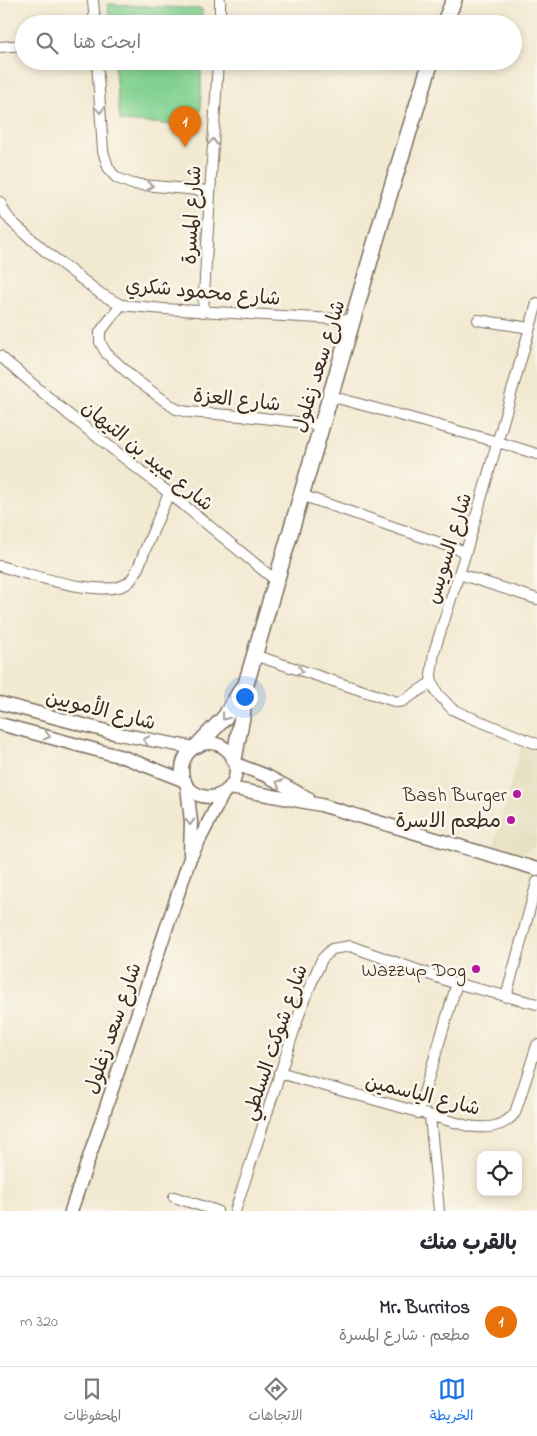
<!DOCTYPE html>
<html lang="ar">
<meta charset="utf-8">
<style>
body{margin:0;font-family:"Indie Flower","Playpen Sans Arabic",sans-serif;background:#f2f2f3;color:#2b2b33;direction:rtl}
.controls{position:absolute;right:15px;bottom:15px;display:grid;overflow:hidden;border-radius:10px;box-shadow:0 2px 8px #0003}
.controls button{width:45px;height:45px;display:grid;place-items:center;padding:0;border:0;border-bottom:1px solid #e1e1e2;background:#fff;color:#2b2b33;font:25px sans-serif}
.you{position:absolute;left:244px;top:696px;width:18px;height:18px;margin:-12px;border:4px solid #fff;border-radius:50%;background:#1a73e8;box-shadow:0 0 0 8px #1a73e833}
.badge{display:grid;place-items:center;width:32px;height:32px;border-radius:50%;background:#1a73e8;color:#fff;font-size:16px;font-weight:700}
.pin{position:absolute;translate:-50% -41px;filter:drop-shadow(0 1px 2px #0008)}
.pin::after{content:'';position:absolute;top:26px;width:18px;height:15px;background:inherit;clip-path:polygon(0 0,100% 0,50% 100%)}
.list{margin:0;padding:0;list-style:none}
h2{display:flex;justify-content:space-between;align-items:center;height:65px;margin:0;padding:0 20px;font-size:21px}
h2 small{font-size:16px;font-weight:400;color:#7c7c81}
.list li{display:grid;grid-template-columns:32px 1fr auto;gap:15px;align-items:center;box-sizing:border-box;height:90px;padding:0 20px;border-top:1px solid #e1e1e2}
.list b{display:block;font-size:19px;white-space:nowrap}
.list p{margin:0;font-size:16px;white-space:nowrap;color:#7c7c81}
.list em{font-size:16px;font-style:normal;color:#7c7c81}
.icon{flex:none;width:28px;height:28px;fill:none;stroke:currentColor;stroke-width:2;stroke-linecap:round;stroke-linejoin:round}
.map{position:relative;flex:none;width:537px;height:1211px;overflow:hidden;direction:ltr}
.search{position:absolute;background:#fff;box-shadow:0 2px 8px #0003;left:15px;right:15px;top:15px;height:55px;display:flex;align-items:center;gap:12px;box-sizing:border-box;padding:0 18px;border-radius:28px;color:#7c7c81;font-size:19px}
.sheet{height:155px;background:#fff}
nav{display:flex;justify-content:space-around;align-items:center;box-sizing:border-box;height:70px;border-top:1px solid #e1e1e2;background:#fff;font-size:14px;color:#7c7c81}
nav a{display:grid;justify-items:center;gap:2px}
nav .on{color:#1a73e8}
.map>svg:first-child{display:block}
.built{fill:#e3dbba}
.green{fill:#83d292;stroke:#5f7e58}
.sand{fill:url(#sand-dots);stroke:#94825e}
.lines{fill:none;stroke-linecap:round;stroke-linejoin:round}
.minor-casing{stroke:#7b6d5d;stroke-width:12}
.tertiary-casing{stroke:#7b6d5d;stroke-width:15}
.secondary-casing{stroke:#7b6d5d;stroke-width:18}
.minor{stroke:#fff;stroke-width:10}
.tertiary{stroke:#fff;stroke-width:12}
.secondary{stroke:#fff;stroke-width:15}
.oneway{stroke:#a79f9a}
.poi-dot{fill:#b5179e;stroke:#fbf7ec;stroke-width:2}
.labels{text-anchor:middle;stroke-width:5;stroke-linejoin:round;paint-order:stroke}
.street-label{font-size:20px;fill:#3b2a1e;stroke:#fbf7ec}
.poi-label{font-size:20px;fill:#3b2a1e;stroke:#fbf7ec;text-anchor:end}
</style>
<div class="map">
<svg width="537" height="1211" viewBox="0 0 537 1211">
<defs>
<pattern id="sand-dots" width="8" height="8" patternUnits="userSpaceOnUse" patternTransform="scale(1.25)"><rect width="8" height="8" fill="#eeda9e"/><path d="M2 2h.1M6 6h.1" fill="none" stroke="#cdbb88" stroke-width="1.8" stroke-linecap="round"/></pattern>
</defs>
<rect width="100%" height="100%" fill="#fbf7ec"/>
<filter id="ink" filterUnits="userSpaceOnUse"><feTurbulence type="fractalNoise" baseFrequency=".02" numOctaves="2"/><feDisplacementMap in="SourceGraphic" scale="10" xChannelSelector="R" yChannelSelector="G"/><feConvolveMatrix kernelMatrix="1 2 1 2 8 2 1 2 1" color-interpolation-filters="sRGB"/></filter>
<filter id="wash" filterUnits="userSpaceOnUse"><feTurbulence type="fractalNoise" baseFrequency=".0096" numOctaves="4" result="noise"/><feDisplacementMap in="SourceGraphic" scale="20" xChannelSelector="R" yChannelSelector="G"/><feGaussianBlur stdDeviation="1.12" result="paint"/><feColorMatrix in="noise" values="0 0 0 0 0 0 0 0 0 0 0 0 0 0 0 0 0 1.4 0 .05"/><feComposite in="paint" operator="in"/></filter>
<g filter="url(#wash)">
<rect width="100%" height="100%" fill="#f2e9d1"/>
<path class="built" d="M 521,746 L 537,751 L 537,836 L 534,847 L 520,853 L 494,847 Z"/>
<path class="green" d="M 108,4 L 202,9 L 202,24 L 110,24 Z
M 114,61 L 201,61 L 201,108 L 195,126 L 120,121 Z"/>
<path class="sand" d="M 170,61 L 187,61 L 187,68 L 171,69 Z"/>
</g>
<g filter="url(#ink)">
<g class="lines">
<g class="minor-casing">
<path id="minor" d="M 93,0 L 95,24
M 220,24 L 220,0
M 0,47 L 24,45
M 97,61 L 103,151 L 108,167 L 112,173 L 117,178 L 132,184 L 209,191
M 0,202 L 5,213 L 11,221 L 45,251 L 101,294 L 121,305 L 164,309 L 353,320
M 537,303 L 466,552 L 434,652 L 431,675 L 432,682 L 437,693 L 452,709 L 467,716 L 537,744
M 121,305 L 100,332 L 100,342 L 106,353 L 136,380 L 176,409 L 188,412 L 254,417 L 321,425
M 203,312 L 218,61
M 478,320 L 530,328
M 0,356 L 68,414 L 169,493 L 275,580
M 330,396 L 498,442 L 537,454
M 301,495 L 466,552
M 0,566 C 26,573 110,602 130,581 C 138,572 141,560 145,550 C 153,531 161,512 169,493
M 459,574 L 537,599
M 254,655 L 397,702 L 403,701 L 432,682
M 506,997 L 537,882
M 279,1073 L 468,1126 C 486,1129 503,1128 515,1113 L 537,1045
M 418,1113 L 457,983
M 430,1116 L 439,1211
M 174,1197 L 217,1211
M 235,1211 L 304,1000 L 322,959 L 332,949 L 350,946 L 451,982 L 537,1004"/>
</g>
<g class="tertiary-casing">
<path id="tertiary" d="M 0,703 L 114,733 L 194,748
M 0,724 L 126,758 L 185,781
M182 770a27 27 0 1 1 54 0a27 27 0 1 1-54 0Z
M 236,764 L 267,776 L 308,798
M 187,786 L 191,822 L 190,854
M 230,788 L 321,805 L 537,869
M 71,1211 L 190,858 L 223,794"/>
</g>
<g class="secondary-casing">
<path id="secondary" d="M 444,24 L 454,0
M 198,745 L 225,717 L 242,689
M 234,759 L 242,717 L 246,684 L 388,199 L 431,61"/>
</g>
<use href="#minor" class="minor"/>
<use href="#tertiary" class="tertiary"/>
<use href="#secondary" class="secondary"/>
</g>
<defs><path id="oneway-chevron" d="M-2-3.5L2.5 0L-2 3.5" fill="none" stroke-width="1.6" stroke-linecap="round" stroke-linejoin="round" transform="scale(1.25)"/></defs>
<g class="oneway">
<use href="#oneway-chevron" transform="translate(100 110) rotate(86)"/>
<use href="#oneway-chevron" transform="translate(213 142) rotate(-86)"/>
<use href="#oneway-chevron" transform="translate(150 186) rotate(6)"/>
<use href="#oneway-chevron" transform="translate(300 671) rotate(18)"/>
<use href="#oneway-chevron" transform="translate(225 717) rotate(128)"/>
<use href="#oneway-chevron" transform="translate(47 736) rotate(14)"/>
<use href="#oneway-chevron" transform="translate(146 740) rotate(-168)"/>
<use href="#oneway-chevron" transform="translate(279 783) rotate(-152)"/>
<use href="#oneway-chevron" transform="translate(190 822) rotate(88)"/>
</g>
</g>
<g class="poi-dot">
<circle cx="517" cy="794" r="5"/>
<circle cx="511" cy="820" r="5"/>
<circle cx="476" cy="969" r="5"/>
</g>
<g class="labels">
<g class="street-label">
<text transform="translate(191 215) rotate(-87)" y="7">شارع المسرة</text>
<text transform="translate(203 291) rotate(5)" y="7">شارع محمود شكري</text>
<text transform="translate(318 366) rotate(-73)" y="7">شارع سعد زغلول</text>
<text transform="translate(237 399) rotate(6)" y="7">شارع العزة</text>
<text transform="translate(148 455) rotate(39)" y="7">شارع عبيد بن التيهان</text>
<text transform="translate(448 548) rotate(-73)" y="7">شارع السويس</text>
<text transform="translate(101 709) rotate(14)" y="7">شارع الأمويين</text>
<text transform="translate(112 1028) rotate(-71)" y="7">شارع سعد زغلول</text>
<text transform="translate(274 1042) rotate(-71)" y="7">شارع شوكت السلطي</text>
<text transform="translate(423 1094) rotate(14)" y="7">شارع الياسمين</text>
</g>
<g class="poi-label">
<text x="507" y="801">Bash Burger</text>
<text x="501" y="827">مطعم الاسرة</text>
<text x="466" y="976">Wazzup Dog</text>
</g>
</g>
</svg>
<div class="controls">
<button><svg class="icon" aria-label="locate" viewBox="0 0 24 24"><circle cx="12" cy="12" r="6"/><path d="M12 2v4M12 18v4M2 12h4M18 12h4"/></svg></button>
</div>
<div class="you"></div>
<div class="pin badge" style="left:185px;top:147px;background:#e8710a">1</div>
<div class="search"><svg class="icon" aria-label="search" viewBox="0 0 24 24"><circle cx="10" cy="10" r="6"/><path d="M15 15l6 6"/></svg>ابحث هنا</div>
</div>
<section class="sheet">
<h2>بالقرب منك<small></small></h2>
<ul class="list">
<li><span class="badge" style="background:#e8710a">1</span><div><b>Mr. Burritos</b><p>مطعم · شارع المسرة</p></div><em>320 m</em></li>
</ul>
</section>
<nav>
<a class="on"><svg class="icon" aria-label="map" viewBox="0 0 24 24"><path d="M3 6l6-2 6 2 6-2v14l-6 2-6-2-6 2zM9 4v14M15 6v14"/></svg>الخريطة</a>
<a><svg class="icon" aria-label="directions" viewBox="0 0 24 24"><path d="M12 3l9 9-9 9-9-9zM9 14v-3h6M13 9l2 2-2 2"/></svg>الاتجاهات</a>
<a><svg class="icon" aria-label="saved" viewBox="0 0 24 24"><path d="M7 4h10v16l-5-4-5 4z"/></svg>المحفوظات</a>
</nav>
